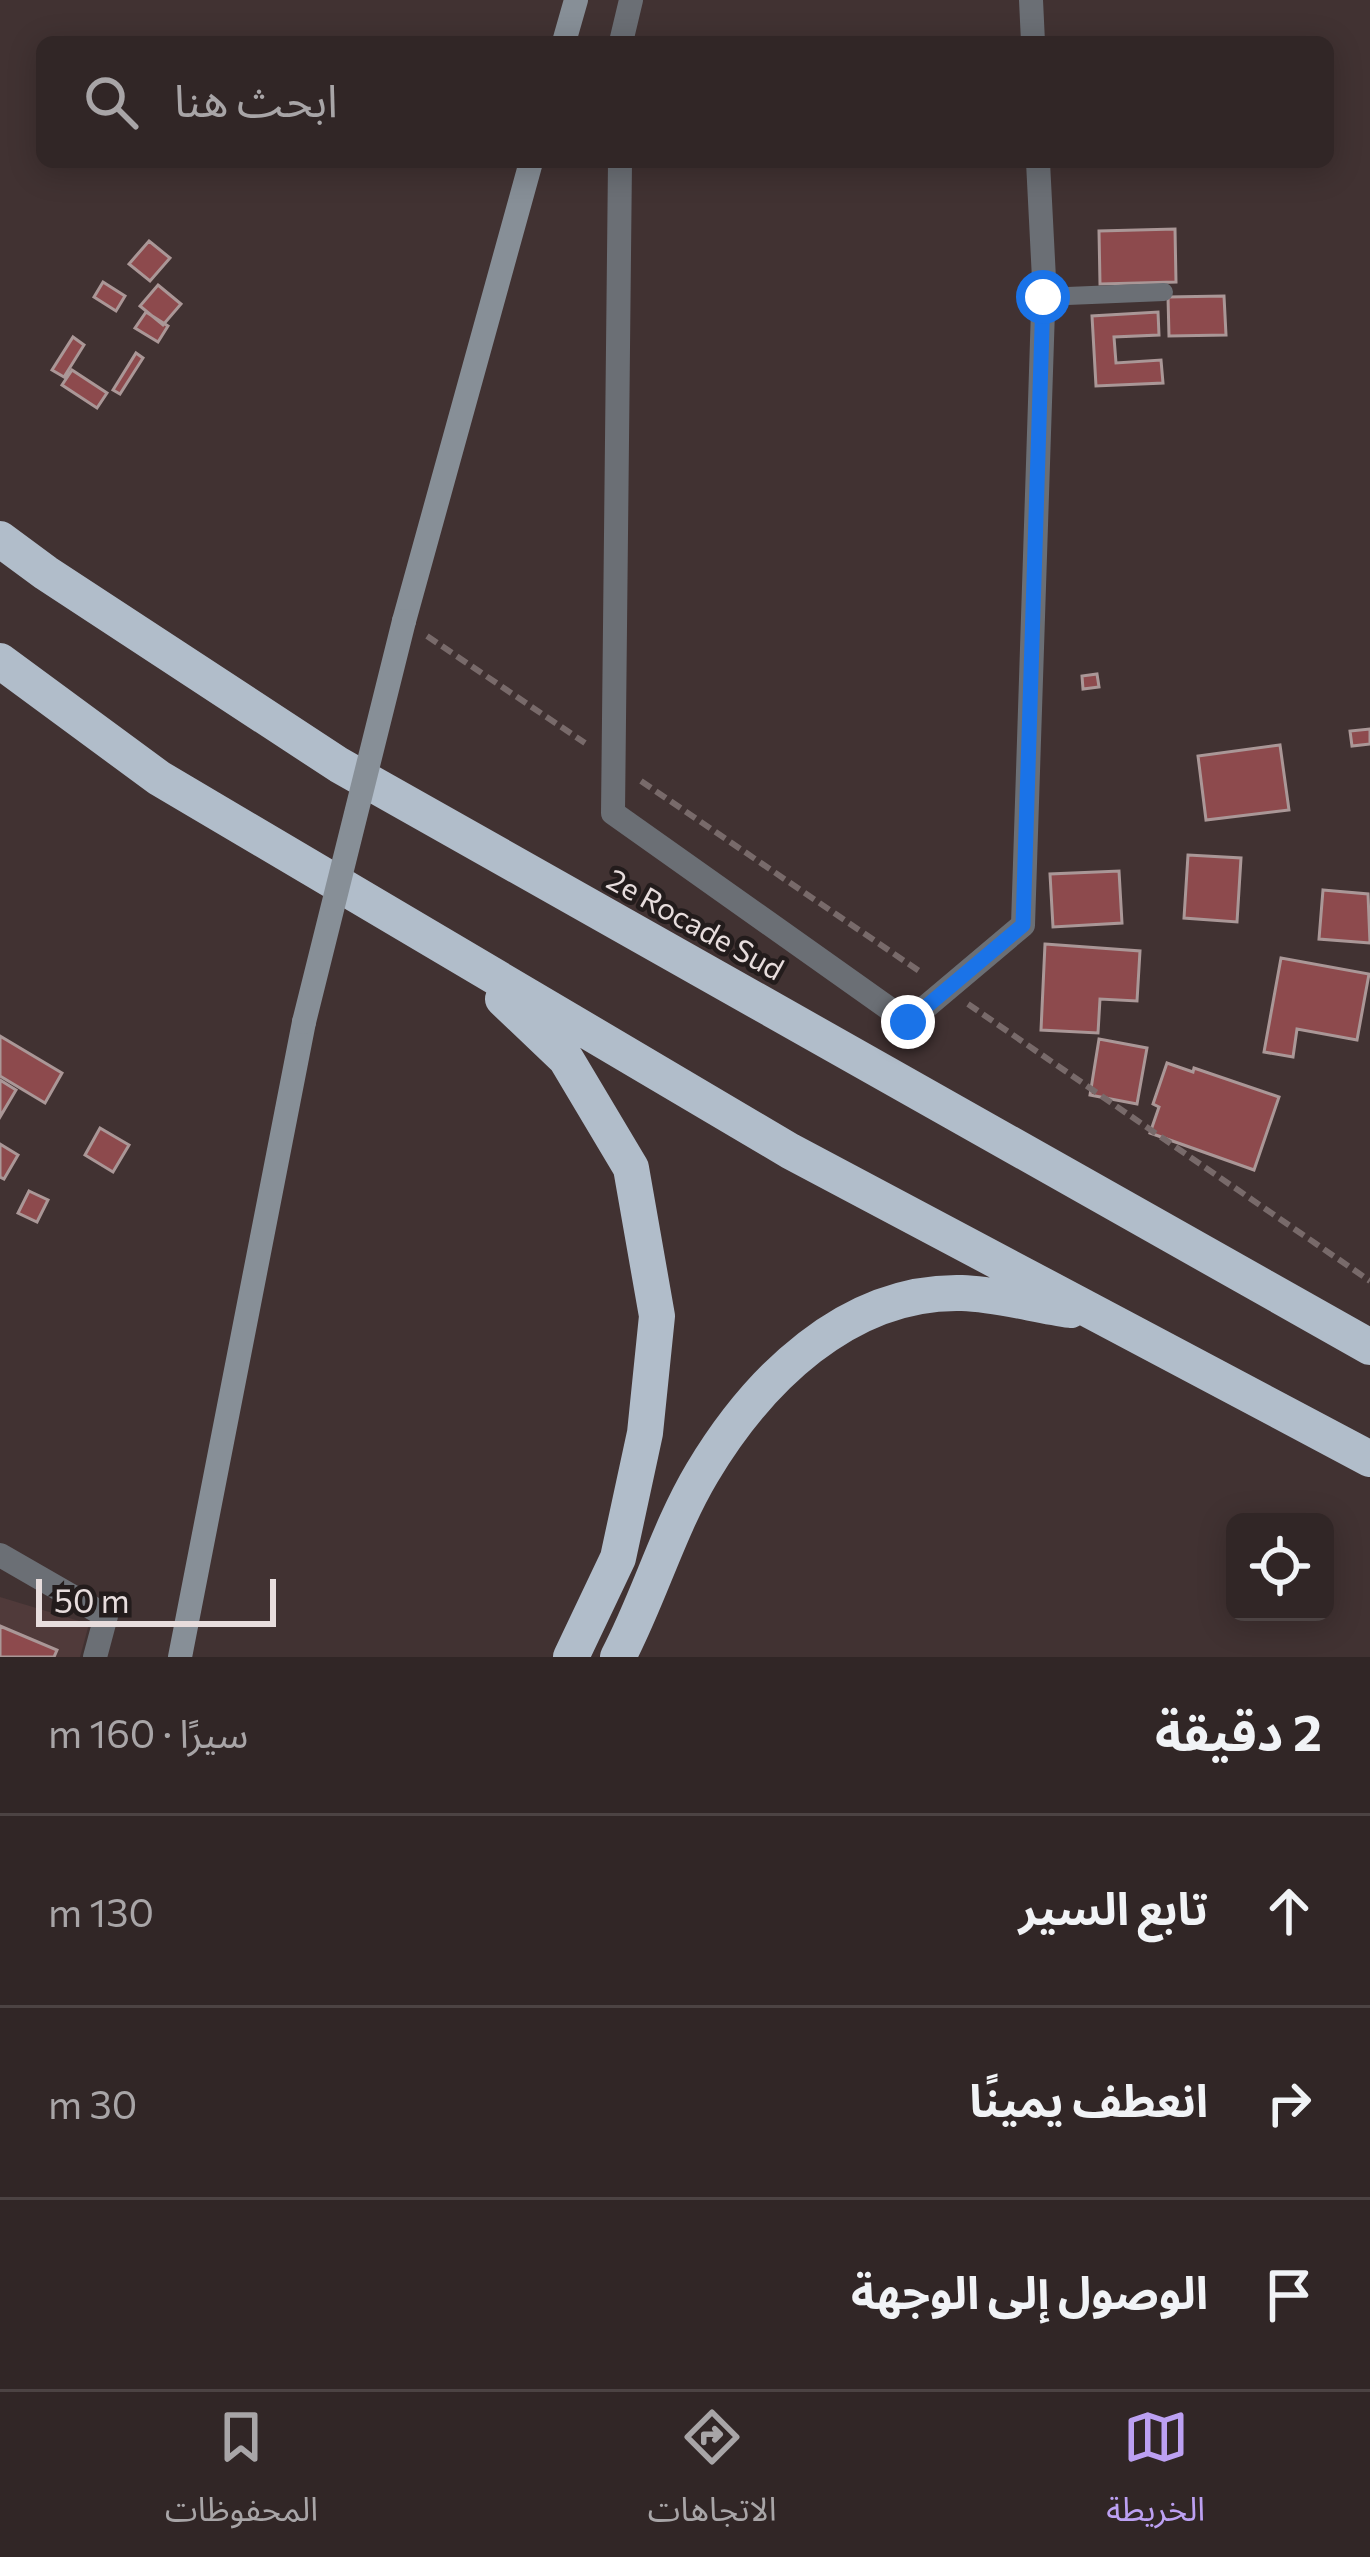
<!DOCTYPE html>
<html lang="ar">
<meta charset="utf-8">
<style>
body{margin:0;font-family:Commissioner,"Noto Sans Arabic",sans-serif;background:#3d3232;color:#f1f3f6;direction:rtl}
.controls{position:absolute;right:36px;bottom:36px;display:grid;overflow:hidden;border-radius:18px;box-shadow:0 6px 30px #0003}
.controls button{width:108px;height:108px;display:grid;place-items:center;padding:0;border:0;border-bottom:3px solid #4c4343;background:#312626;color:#f1f3f6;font:60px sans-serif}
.scale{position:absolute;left:36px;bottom:30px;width:240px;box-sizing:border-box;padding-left:12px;border:6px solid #e7dddd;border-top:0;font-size:33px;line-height:42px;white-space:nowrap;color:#e7dddd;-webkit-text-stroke:9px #231c1c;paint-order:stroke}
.stop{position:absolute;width:36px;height:36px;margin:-27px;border:9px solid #1a73e8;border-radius:50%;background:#fff}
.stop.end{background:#1a73e8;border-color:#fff;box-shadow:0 3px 12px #0008}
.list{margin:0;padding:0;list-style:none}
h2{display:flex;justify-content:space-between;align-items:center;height:156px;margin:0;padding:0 48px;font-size:51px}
h2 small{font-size:39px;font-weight:400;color:#a8a5a7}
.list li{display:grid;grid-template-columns:78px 1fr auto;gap:36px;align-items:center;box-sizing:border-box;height:192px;padding:0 48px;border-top:3px solid #4c4343}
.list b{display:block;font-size:45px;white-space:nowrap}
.list em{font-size:39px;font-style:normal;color:#a8a5a7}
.icon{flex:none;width:66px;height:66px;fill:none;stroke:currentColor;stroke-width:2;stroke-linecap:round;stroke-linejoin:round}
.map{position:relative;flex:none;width:1370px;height:1657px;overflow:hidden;direction:ltr}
.search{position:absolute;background:#312626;box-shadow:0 6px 30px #0003;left:36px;right:36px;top:36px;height:132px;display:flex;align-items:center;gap:30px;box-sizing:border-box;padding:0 42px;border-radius:18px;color:#a8a5a7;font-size:45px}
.sheet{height:732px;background:#312626}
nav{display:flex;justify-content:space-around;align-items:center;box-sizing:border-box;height:168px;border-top:3px solid #4c4343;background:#312626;font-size:33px;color:#a8a5a7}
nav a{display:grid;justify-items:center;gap:6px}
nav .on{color:#bca0f2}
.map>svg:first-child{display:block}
.built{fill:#503a3a}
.building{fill:#8d4a4d;stroke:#aa9797;stroke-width:3}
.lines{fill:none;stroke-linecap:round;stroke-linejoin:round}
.path{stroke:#786a6a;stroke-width:6;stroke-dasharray:12 6;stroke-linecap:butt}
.lane{stroke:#6b6f75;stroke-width:18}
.street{stroke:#6b6f75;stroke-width:24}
.secondary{stroke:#878f97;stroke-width:24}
.highway{stroke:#b1bdca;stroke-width:36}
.secondary-bridge{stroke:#878f97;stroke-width:24}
.route{stroke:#1a73e8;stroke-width:15}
.labels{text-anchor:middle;stroke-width:9;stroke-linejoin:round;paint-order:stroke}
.street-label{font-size:30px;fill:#e7dddd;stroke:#231c1c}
</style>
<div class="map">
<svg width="1370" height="1657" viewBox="0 0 1370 1657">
<rect width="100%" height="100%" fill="#413232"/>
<path class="built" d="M 0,1597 L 89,1624 L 80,1657 L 0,1657 Z"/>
<path class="building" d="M 1175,229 L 1176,282 L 1100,284 L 1099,231 Z
M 149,241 L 170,258 L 150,281 L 129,264 Z
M 103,282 L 125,296 L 116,311 L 94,297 Z
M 158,285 L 181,304 L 163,325 L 140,306 Z
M 1224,296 L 1226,335 L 1169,336 L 1168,297 Z
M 146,312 L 168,326 L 158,342 L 135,328 Z
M 1158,312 L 1159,335 L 1114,337 L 1116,363 L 1161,360 L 1163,383 L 1096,386 L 1092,316 Z
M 73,337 L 84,345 L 64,377 L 52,370 Z
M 136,353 L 143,358 L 120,394 L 113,390 Z
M 72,370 L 107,393 L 97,408 L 62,385 Z
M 1097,674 L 1099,687 L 1083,689 L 1082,676 Z
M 1370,729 L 1370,744 L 1352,746 L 1350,731 Z
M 1280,745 L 1289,810 L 1206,820 L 1198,756 Z
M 1188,855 L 1241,858 L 1237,922 L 1184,918 Z
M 1119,871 L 1122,923 L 1053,927 L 1050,874 Z
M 1323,890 L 1368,894 L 1370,943 L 1319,939 Z
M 1045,944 L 1140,951 L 1137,1001 L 1100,999 L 1098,1033 L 1041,1030 Z
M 1281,958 L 1369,974 L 1357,1040 L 1297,1029 L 1293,1057 L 1264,1052 Z
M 0,1036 L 62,1073 L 45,1103 L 0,1076 Z
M 1099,1039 L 1147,1048 L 1137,1104 L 1090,1095 Z
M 1167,1063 L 1193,1072 L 1194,1068 L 1279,1097 L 1254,1170 L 1150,1133 L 1159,1107 L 1153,1104 Z
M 0,1080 L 16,1090 L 0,1117 Z
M 100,1128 L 129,1145 L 113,1172 L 85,1155 Z
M 0,1144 L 18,1155 L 4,1179 L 0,1177 Z
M 29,1191 L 48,1200 L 37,1222 L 18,1213 Z
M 0,1626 L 57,1650 L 54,1657 L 0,1657 Z"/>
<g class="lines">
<path class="path" d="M 427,636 L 585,743
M 641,781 L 922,973
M 968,1004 L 1370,1281"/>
<path class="lane" d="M 1043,297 L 1164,292"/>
<path class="street" d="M 1031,0 L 1033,42
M 621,42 L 631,0
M 620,162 L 613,813 L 908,1022 L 1023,925 L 1044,279 L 1038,162
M 0,1555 L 106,1616 L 95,1657"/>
<path class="secondary" d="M 564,42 L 576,0
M 404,621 L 531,162
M 180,1657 L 304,1022"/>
<path class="highway" d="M 0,539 L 46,573 L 339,765 L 1370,1347
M 0,661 L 159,778 L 790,1151 L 1370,1459
M 503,999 L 566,1059 L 631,1168 L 657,1316 L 645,1433 L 618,1558 L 571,1657
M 618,1657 C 649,1598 668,1530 702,1473 C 757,1381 847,1290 962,1293 C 997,1294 1035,1305 1071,1310"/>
<path class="secondary-bridge" d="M 304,1022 L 404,621"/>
</g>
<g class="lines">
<path class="route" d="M 908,1022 L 1023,925 L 1043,297"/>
</g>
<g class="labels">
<g class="street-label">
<text transform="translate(695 925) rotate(29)" y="10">2e Rocade Sud</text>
</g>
</g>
</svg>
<div class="controls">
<button><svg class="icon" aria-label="locate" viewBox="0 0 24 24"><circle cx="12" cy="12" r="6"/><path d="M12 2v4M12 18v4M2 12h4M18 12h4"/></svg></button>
</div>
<div class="scale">50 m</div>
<div class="stop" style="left:1043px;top:297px"></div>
<div class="stop end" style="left:908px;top:1022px"></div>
<div class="search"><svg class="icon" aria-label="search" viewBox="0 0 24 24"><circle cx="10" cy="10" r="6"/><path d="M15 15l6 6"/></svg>ابحث هنا</div>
</div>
<section class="sheet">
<h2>2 دقيقة<small>سيرًا · 160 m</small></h2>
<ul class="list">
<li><svg class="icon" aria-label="ahead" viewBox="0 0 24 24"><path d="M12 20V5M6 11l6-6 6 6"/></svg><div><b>تابع السير</b></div><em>130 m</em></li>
<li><svg class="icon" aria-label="right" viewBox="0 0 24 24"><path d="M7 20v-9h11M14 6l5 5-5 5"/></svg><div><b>انعطف يمينًا</b></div><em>30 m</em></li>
<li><svg class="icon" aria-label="arrive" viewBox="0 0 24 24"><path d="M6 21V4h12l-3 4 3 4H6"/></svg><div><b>الوصول إلى الوجهة</b></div></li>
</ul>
</section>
<nav>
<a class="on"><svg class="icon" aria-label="map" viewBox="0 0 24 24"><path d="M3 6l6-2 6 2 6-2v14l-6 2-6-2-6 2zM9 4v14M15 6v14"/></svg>الخريطة</a>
<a><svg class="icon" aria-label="directions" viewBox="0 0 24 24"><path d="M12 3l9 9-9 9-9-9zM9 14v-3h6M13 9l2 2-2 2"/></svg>الاتجاهات</a>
<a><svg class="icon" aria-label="saved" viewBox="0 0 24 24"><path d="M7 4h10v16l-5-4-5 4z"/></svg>المحفوظات</a>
</nav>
